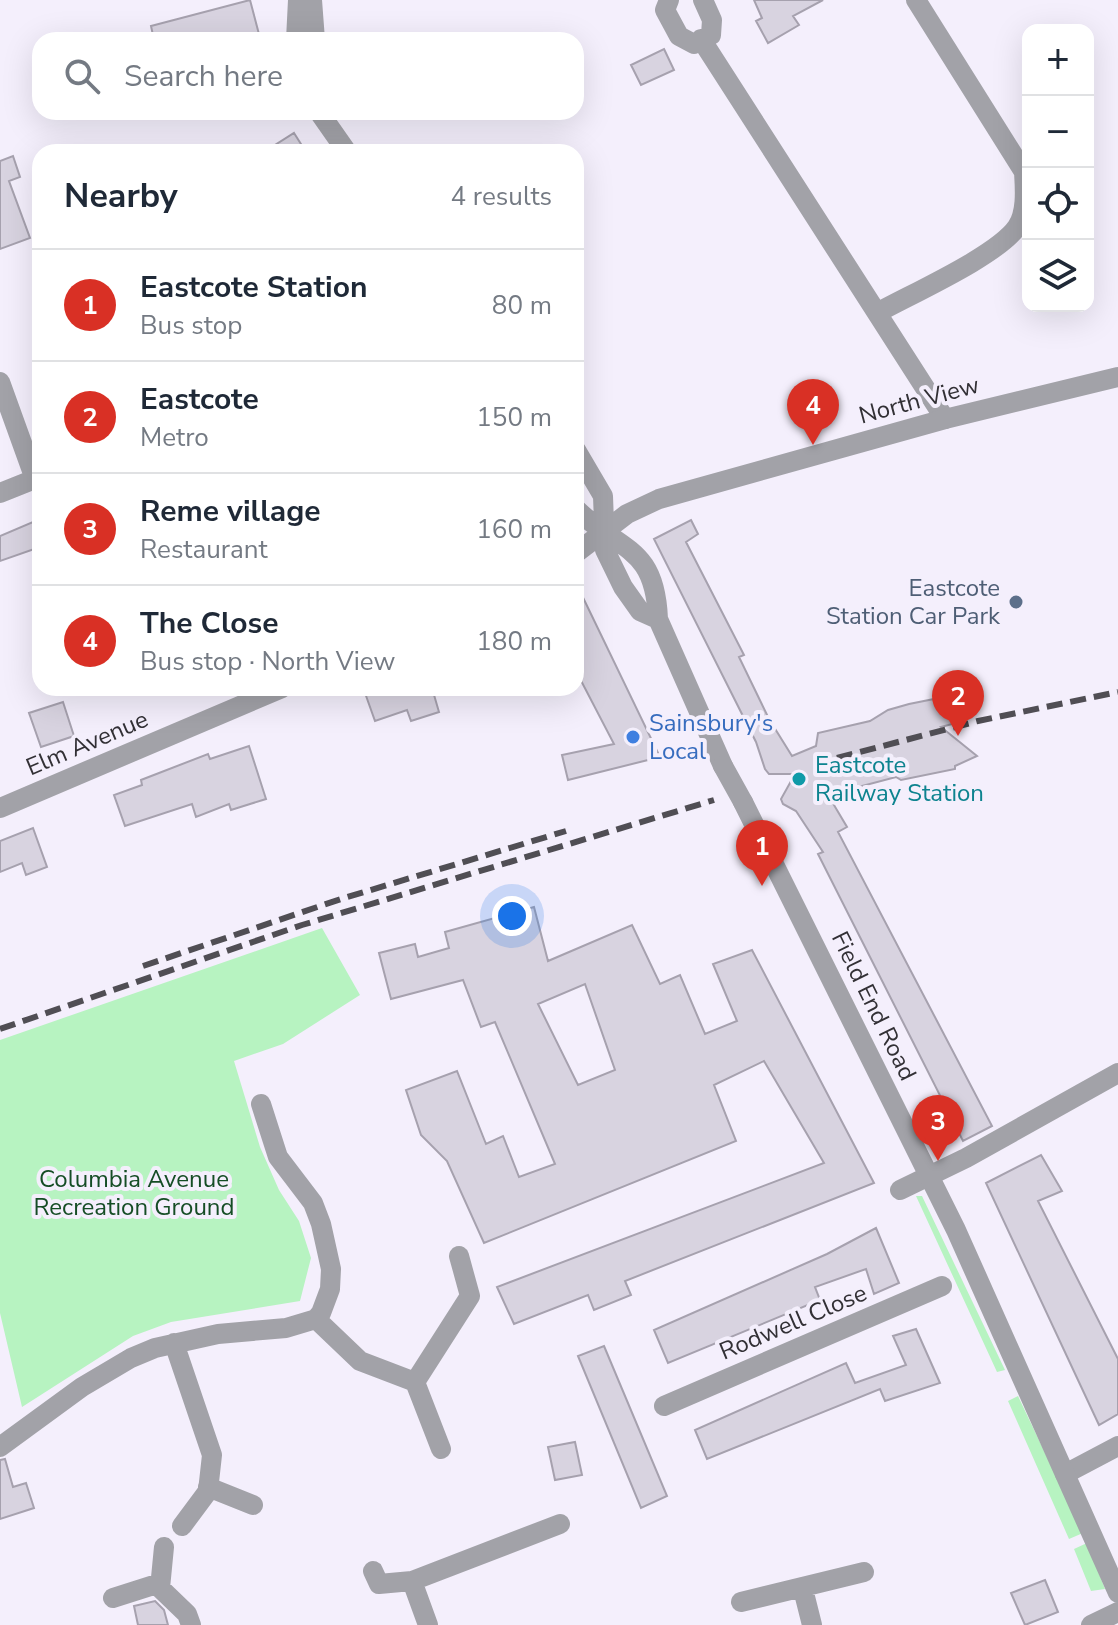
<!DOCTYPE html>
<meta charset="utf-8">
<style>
body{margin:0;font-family:"Nunito Sans",sans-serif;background:#f2f2f3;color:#1f2937}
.controls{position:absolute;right:24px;top:24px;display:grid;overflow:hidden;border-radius:16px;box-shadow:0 8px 32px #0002}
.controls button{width:72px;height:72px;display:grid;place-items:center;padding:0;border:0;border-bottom:2px solid #e0e1e3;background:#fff;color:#1f2937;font:40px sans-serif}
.you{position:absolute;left:512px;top:916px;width:28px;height:28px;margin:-20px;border:6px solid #fff;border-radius:50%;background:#1a73e8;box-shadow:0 0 0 12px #1a73e833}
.badge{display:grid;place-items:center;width:52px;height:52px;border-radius:50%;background:#d93025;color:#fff;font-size:26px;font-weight:700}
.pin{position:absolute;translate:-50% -66px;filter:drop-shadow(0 2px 4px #0008)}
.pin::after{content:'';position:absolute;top:42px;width:28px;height:24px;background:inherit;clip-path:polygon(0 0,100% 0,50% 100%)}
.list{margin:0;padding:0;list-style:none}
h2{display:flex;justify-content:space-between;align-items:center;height:104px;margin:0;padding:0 32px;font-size:34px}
h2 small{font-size:26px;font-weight:400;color:#747a83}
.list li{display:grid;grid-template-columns:52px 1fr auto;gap:24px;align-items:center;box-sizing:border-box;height:112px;padding:0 32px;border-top:2px solid #e0e1e3}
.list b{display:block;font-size:30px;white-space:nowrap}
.list p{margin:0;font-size:26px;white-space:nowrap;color:#747a83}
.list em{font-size:26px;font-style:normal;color:#747a83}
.icon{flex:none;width:44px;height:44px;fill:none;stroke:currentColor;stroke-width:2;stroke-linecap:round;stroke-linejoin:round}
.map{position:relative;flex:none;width:1118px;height:1625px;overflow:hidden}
.search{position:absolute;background:#fff;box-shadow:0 8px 32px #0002;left:32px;top:32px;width:552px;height:88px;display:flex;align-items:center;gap:20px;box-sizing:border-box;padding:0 28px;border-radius:24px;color:#747a83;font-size:30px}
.panel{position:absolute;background:#fff;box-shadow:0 8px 32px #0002;left:32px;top:144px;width:552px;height:552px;border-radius:24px}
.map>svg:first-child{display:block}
.green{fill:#b7f3c1}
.building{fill:#d8d3e0;stroke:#a6a1ae;stroke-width:2;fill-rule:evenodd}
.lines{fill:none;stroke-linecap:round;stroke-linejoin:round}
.minor{stroke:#a2a2a8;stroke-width:20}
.tertiary{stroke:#a2a2a8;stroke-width:20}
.rail{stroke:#504e54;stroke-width:6;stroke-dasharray:16 8;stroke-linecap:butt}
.tertiary-bridge{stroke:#a2a2a8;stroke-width:20}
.service-dot{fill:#5c6f8a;stroke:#f4effc;stroke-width:3}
.shop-dot{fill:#3f7fe0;stroke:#f4effc;stroke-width:3}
.culture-dot{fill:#0f9aa8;stroke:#f4effc;stroke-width:3}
.labels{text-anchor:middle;stroke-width:8;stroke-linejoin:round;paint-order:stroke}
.street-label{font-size:24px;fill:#323035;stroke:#f4effc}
.service-label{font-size:24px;fill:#4e5e75;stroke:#f4effc;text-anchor:end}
.shop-label{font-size:24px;fill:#366cbe;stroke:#f4effc;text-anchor:start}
.culture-label{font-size:24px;fill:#0d838f;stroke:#f4effc;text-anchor:start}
.park-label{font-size:24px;fill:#154d25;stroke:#f4effc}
</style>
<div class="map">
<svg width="1118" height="1625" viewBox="0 0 1118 1625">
<rect width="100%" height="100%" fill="#f4effc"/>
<path class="green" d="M 322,928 L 360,995 L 283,1044 L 234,1061 L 260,1147 L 279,1190 L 299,1221 L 311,1258 L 300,1301 L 171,1322 L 133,1336 L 22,1407 L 0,1313 L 0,1040 Z
M 916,1196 L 922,1196 L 1005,1370 L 997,1372 Z
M 1018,1396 L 1083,1533 L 1069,1539 L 1008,1401 Z
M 1087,1543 L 1105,1589 L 1091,1591 L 1074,1549 Z"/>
<path class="building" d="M 250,0 L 260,38 L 154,40 L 151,26 Z
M 754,0 L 823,0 L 793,16 L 799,25 L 768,43 L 756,21 L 762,18 Z
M 664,49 L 674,70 L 641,85 L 631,65 Z
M 294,133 L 306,152 L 264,152 Z
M 13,156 L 20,177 L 9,181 L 30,238 L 0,249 L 0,161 Z
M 40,519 L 40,547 L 0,561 L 0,536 Z
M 691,520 L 698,534 L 686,542 L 744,655 L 739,657 L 769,719 L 792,756 L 816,746 L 818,733 L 870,721 L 888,710 L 909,704 L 939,698 L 940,704 L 956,699 L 956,723 L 941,727 L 977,756 L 955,766 L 955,769 L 901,780 L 896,777 L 828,795 L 847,827 L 838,832 L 992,1126 L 963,1141 L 818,854 L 823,852 L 796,811 L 783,804 L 781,799 L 795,774 L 769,774 L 765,769 L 756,742 L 654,539 Z
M 576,583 L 660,757 L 568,780 L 562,755 L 614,744 L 576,671 Z
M 380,688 L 432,688 L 439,712 L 411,721 L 407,710 L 375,721 L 365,693 Z
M 63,702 L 74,736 L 41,747 L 29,713 Z
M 249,746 L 266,799 L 231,810 L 229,804 L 196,817 L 192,804 L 125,826 L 114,795 L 142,785 L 141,780 L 208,754 L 210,759 Z
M 33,828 L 47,867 L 26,875 L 22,863 L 0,872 L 0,841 Z
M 534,907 L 548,961 L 632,925 L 660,984 L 680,975 L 705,1034 L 737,1021 L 713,964 L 752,950 L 874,1183 L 625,1281 L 631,1295 L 594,1310 L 588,1295 L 514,1324 L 497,1287 L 824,1163 L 764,1061 L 714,1085 L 736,1141 L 484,1243 L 447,1161 L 421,1135 L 406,1090 L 457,1071 L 486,1144 L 503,1136 L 519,1177 L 555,1164 L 495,1022 L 481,1027 L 463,980 L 391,999 L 379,953 L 415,944 L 418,957 L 449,948 L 445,932 ZM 585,984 L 615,1070 L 578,1085 L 538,1004 Z
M 1041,1155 L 1062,1191 L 1038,1201 L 1118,1359 L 1118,1414 L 1099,1425 L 986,1183 Z
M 876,1228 L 899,1283 L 874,1294 L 866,1269 L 815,1287 L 820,1300 L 668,1363 L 654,1330 L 827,1254 Z
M 916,1329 L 940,1383 L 885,1401 L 880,1389 L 707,1459 L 695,1430 L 846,1363 L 855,1383 L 906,1365 L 893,1336 Z
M 604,1346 L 667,1496 L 641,1508 L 578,1356 Z
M 575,1442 L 582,1475 L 555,1480 L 548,1447 Z
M 5,1459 L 13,1487 L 26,1483 L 34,1508 L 0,1519 L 0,1460 Z
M 1045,1580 L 1058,1612 L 1025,1625 L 1011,1593 Z
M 155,1601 L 164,1610 L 168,1625 L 138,1625 L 134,1606 Z"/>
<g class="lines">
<path class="minor" d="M 669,0 L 665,10 L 679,36 L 694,44 L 711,35 L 712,20 L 703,0
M 701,39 L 945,419
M 877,313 C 911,294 997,256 1017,227 C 1027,212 1025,189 1024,172 L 916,0
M 0,382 L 35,479
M 0,493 L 40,477
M 900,1190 L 966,1158 L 1118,1073
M 316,1319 L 360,1361 L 415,1382 L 441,1449
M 174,1343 L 212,1455 L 208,1491 L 182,1526
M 415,1382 L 470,1296 L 459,1256
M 664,1406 L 942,1286
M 0,1447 L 82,1387 L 131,1358 L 155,1348 L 218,1334 L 286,1328 L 316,1319 L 321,1313 L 330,1289 L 331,1269 L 321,1224 L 313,1203 L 278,1157 L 261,1104
M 1065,1474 L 1118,1446
M 208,1487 L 253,1505
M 164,1547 L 160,1588 L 187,1614 L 191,1625
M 373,1571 L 379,1584 L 412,1581
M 803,1589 L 812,1625
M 113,1598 L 160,1583
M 741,1602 L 864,1572
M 428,1625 L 412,1581 L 560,1524
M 1091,1625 L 1118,1612"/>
<path class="tertiary" d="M 312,0 L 315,40
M 296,40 L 298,0
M 319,112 L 347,152
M 576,450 L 603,496 L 605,550 L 623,587 L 640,611 L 658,619
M 576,509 C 620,552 655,545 658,619 L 723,766
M 576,553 L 627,514 L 659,499 L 945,419 L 1118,377
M 743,802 L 956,1230 L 1118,1593
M 0,808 L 282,688"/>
<path class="rail" d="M 837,758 L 978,721 L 1118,692
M 143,966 L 341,899 L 566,831
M 0,1029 L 302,925 L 714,800"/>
<path class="tertiary-bridge" d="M 723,766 L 743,802"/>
</g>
<circle class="service-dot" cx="1016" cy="602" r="8"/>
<circle class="shop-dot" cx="633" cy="737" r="8"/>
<circle class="culture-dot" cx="799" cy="779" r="8"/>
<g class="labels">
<g class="street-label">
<text transform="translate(919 400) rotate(-15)" y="8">North View</text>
<text transform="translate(87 743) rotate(-23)" y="8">Elm Avenue</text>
<text transform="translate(874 1006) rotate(64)" y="8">Field End Road</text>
<text transform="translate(793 1322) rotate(-23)" y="8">Rodwell Close</text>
</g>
<g class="service-label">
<text x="1000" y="596">Eastcote<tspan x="1000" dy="28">Station Car Park</tspan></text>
</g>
<g class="shop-label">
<text x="649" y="731">Sainsbury's<tspan x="649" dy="28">Local</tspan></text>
</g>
<g class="culture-label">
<text x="815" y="773">Eastcote<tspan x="815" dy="28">Railway Station</tspan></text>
</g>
<g class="park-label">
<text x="134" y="1187">Columbia Avenue<tspan x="134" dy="28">Recreation Ground</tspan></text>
</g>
</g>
</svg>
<div class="controls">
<button>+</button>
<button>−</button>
<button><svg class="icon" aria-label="locate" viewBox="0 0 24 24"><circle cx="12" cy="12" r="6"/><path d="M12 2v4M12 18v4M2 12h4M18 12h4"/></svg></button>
<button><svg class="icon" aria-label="layers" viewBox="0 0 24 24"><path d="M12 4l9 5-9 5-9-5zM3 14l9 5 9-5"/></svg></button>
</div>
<div class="you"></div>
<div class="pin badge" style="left:762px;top:886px">1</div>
<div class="pin badge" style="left:958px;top:736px">2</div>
<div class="pin badge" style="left:938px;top:1161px">3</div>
<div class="pin badge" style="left:813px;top:445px">4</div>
<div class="search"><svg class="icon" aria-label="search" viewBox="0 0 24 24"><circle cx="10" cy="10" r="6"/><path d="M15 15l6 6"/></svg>Search here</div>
<section class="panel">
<h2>Nearby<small>4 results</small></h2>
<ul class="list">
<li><span class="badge">1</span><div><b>Eastcote Station</b><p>Bus stop</p></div><em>80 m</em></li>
<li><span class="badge">2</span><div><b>Eastcote</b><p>Metro</p></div><em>150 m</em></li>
<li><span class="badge">3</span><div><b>Reme village</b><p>Restaurant</p></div><em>160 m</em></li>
<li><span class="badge">4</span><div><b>The Close</b><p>Bus stop · North View</p></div><em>180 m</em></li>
</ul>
</section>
</div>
